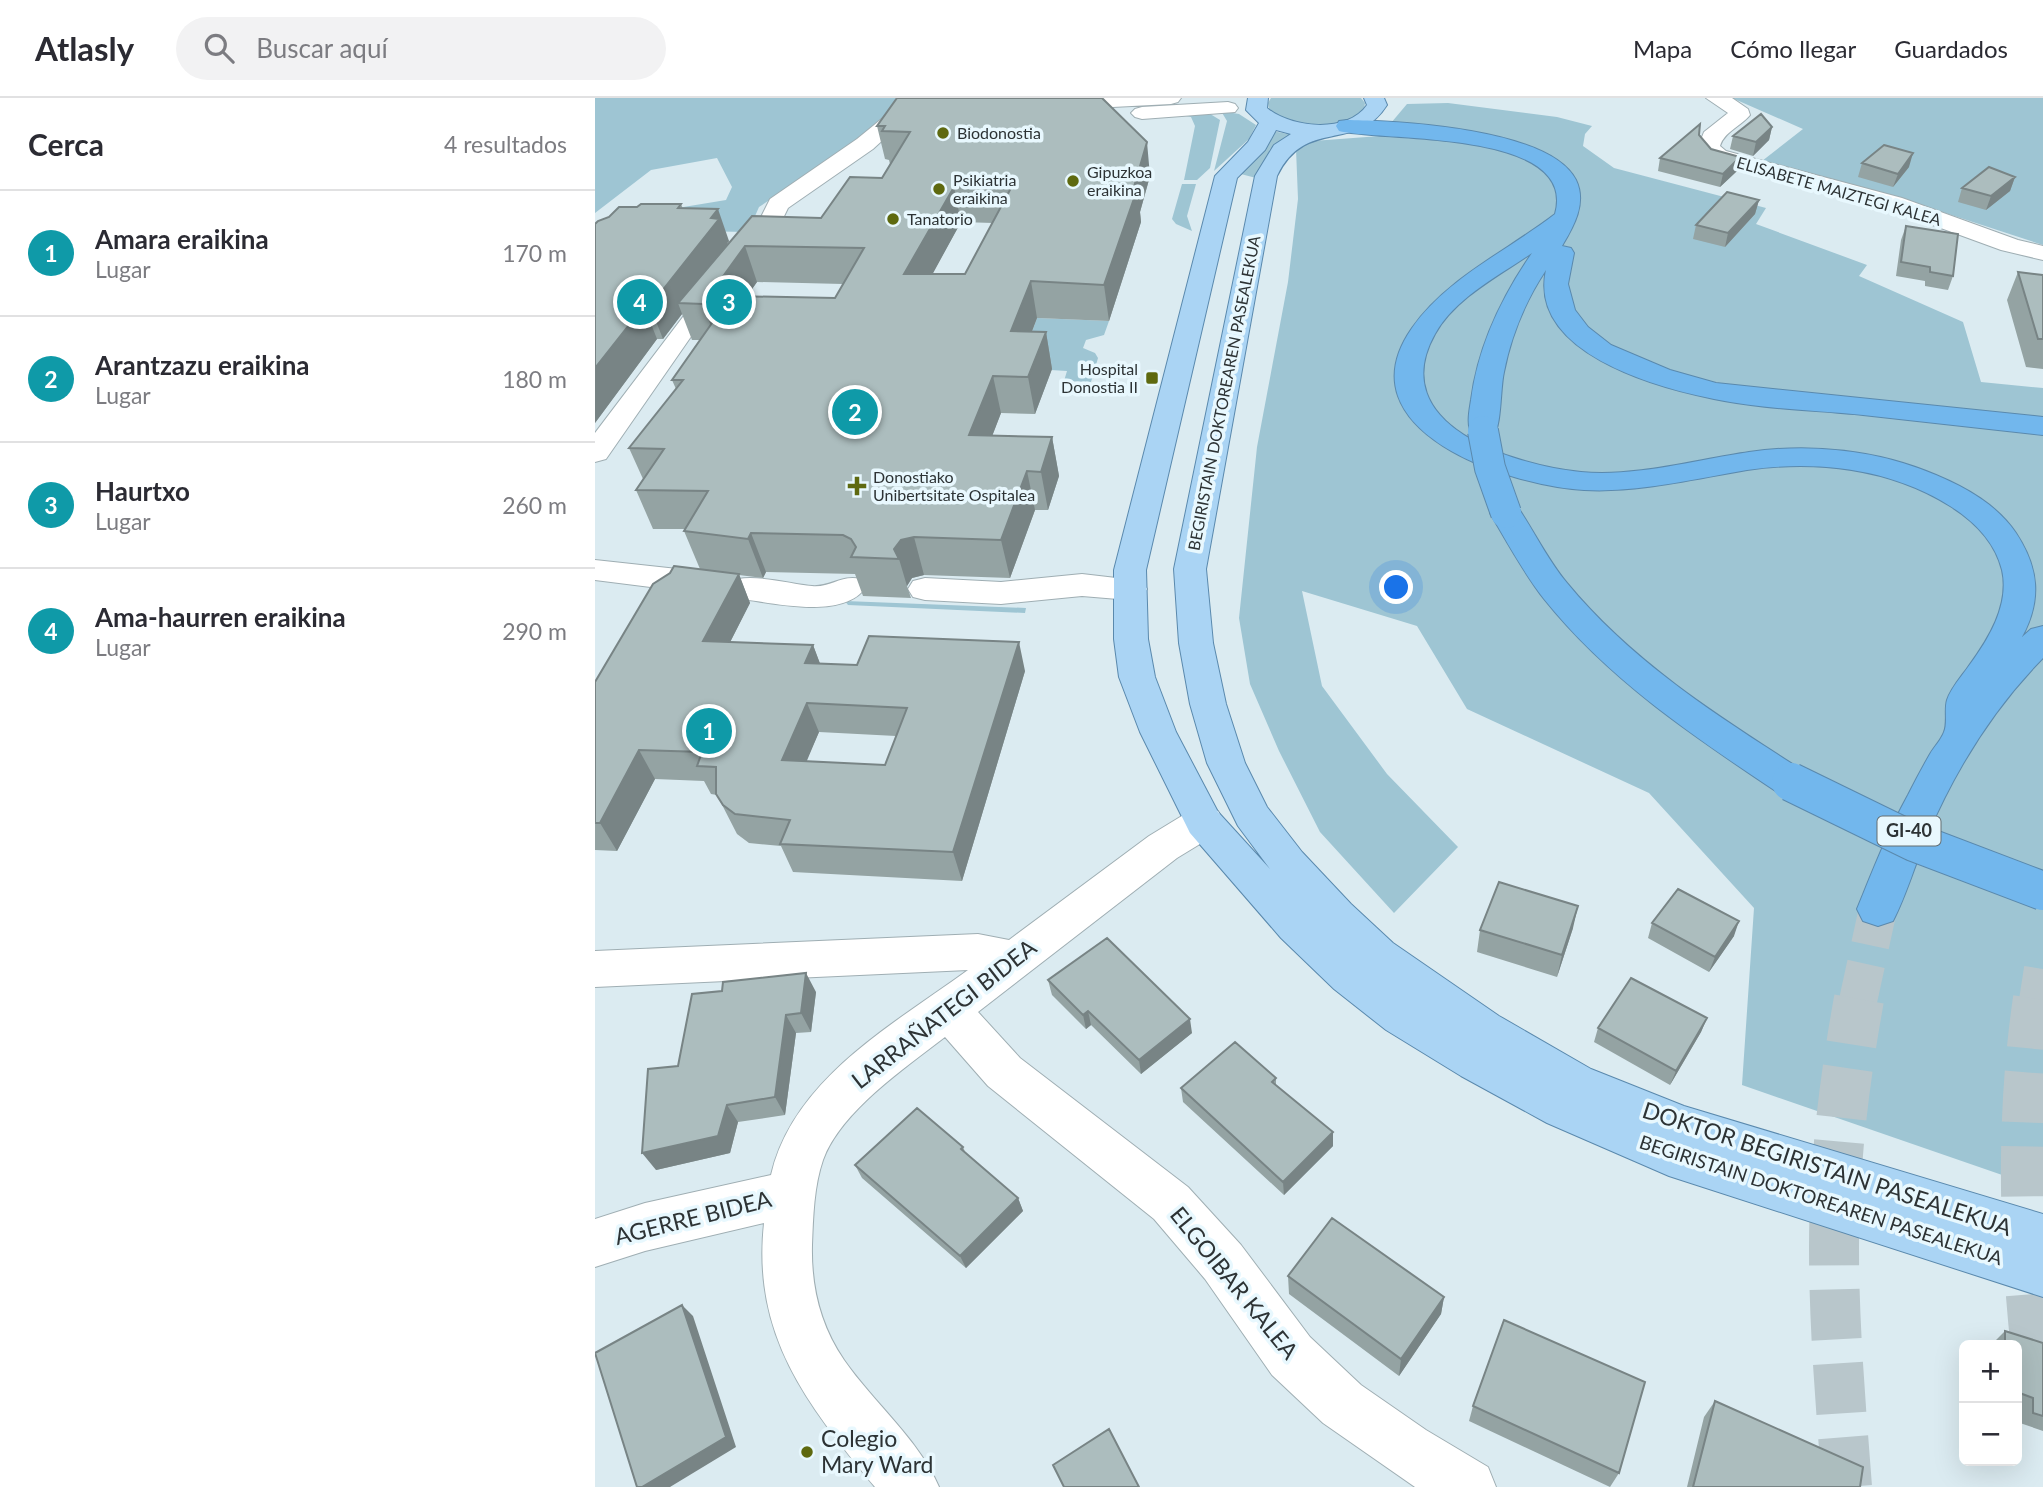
<!DOCTYPE html>
<html lang="es">
<meta charset="utf-8">
<style>
body{margin:0;font-family:Lato,sans-serif;background:#f2f2f3;color:#2b2b33}
.controls{position:absolute;right:21px;bottom:21px;display:grid;overflow:hidden;border-radius:10px;box-shadow:0 7px 28px #0002}
.controls button{width:63px;height:63px;display:grid;place-items:center;padding:0;border:0;border-bottom:2px solid #e1e1e2;background:#fff;color:#2b2b33;font:35px sans-serif}
.you{position:absolute;left:802px;top:490px;width:24px;height:24px;margin:-18px;border:5px solid #fff;border-radius:50%;background:#1a73e8;box-shadow:0 0 0 10px #1a73e833}
.badge{display:grid;place-items:center;width:46px;height:46px;border-radius:50%;background:#5e690f;color:#fff;font-size:23px;font-weight:700}
.pin{position:absolute;translate:-50% -50%;border:4px solid #fff;box-shadow:0 2px 7px #0006}
.list{margin:0;padding:0;list-style:none}
h2{display:flex;justify-content:space-between;align-items:center;height:91px;margin:0;padding:0 28px;font-size:30px}
h2 small{font-size:23px;font-weight:400;color:#7c7c81}
.list li{display:grid;grid-template-columns:46px 1fr auto;gap:21px;align-items:center;box-sizing:border-box;height:126px;padding:0 28px;border-top:2px solid #e1e1e2}
.list b{display:block;font-size:26px;white-space:nowrap}
.list p{margin:0;font-size:23px;white-space:nowrap;color:#7c7c81}
.list em{font-size:23px;font-style:normal;color:#7c7c81}
.icon{flex:none;width:38px;height:38px;fill:none;stroke:currentColor;stroke-width:2;stroke-linecap:round;stroke-linejoin:round}
.map{position:relative;flex:none;width:1448px;height:1389px;overflow:hidden}
header{display:flex;align-items:center;gap:42px;box-sizing:border-box;height:98px;padding:0 35px;background:#fff;border-bottom:2px solid #e1e1e2}
header strong{font-size:33px}
nav{display:flex;gap:38px;margin-inline-start:auto;font-size:24px}
.search{width:490px;height:63px;background:#f2f2f3;display:flex;align-items:center;gap:18px;box-sizing:border-box;padding:0 24px;border-radius:38px;color:#7c7c81;font-size:26px}
main{display:flex}
aside{flex:1;background:#fff}
.map>svg:first-child{display:block}
.green{fill:#9ec5d3}
.lines{fill:none;stroke-linecap:round;stroke-linejoin:round}
.highway-tunnel-far1{stroke:#b8c6cb;stroke-width:38;stroke-dasharray:38 19;stroke-linecap:butt}
.highway-tunnel{stroke:#b8c6cb;stroke-width:50;stroke-dasharray:50 24;stroke-linecap:butt}
.minor-casing{stroke:#9faeb3;stroke-width:2}
.major-casing{stroke:#5a89ad;stroke-width:2}
.highway-casing{stroke:#5a89ad;stroke-width:2}
.minor{fill:#fff;fill-rule:evenodd}
.major{fill:#aad4f4;fill-rule:evenodd}
.highway{fill:#72b7ed;fill-rule:evenodd}
.highway-bridge-far1-casing{stroke:#5a89ad;stroke-width:32;stroke-linecap:butt}
.highway-bridge-casing{stroke:#5a89ad;stroke-width:40;stroke-linecap:butt}
.highway-bridge-far1{stroke:#72b7ed;stroke-width:30}
.highway-bridge{stroke:#72b7ed;stroke-width:38}
.wall{fill:#94a3a3;fill-rule:evenodd}
.shaded-wall{fill:#788485}
.building{fill:#acbdbe;stroke:#788485;stroke-width:2;fill-rule:evenodd}
.poi-dot{fill:#5e690f;stroke:#e8f8fe;stroke-width:2.5}
.labels{text-anchor:middle;stroke-width:7;stroke-linejoin:round;paint-order:stroke}
.far-poi-label{font-size:16px;fill:#2d3335;stroke:#e8f8fe;text-anchor:start}
.far-street-label{font-size:16px;fill:#2d3335;stroke:#e8f8fe}
.shield{fill:#e8f8fe;stroke:#656e71;stroke-width:2}
.shield-label{font-size:18px;font-weight:bold;fill:#2d3335}
.street-label{font-size:19px;fill:#2d3335;stroke:#e8f8fe}
.near-street-label{font-size:23px;fill:#2d3335;stroke:#e8f8fe}
.near-poi-label{font-size:23px;fill:#2d3335;stroke:#e8f8fe;text-anchor:start}
</style>
<header>
<strong>Atlasly</strong>
<div class="search"><svg class="icon" aria-label="search" viewBox="0 0 24 24"><circle cx="10" cy="10" r="6"/><path d="M15 15l6 6"/></svg>Buscar aquí</div>
<nav><a>Mapa</a><a>Cómo llegar</a><a>Guardados</a></nav>
</header>
<main>
<aside>
<h2>Cerca<small>4 resultados</small></h2>
<ul class="list">
<li><span class="badge" style="background:#0f9aa8">1</span><div><b>Amara eraikina</b><p>Lugar</p></div><em>170 m</em></li>
<li><span class="badge" style="background:#0f9aa8">2</span><div><b>Arantzazu eraikina</b><p>Lugar</p></div><em>180 m</em></li>
<li><span class="badge" style="background:#0f9aa8">3</span><div><b>Haurtxo</b><p>Lugar</p></div><em>260 m</em></li>
<li><span class="badge" style="background:#0f9aa8">4</span><div><b>Ama-haurren eraikina</b><p>Lugar</p></div><em>290 m</em></li>
</ul>
</aside>
<div class="map">
<svg width="1448" height="1389" viewBox="0 0 1448 1389">
<rect width="100%" height="100%" fill="#dbebf1"/>
<path class="green" d="M 0,0 L 316,0 L 293,22 L 164,109 L 153,134 L 36,132 L 34,118 L 131,102 L 137,89 L 122,60 L 56,72 L 0,115 Z
M 676,0 L 766,0 L 770,5 L 769,12 C 744,36 700,29 674,12 L 673,5 Z
M 1137,0 L 1448,0 L 1448,147 L 1286,94 L 1167,63 L 1208,31 Z
M 853,5 L 962,19 L 997,28 L 990,36 L 988,48 L 1019,70 L 1171,110 L 1161,126 L 1272,167 L 1264,178 L 1368,224 L 1386,284 L 1448,290 L 1448,1091 L 1147,987 L 1159,810 L 1054,695 L 872,611 L 822,528 L 707,493 L 727,588 L 792,676 L 863,749 L 799,815 L 725,734 L 684,653 L 655,586 L 644,520 L 662,349 L 693,184 L 703,101 L 701,51 L 718,43 L 785,38 L 812,6 Z
M 626,13 L 644,16 L 661,27 L 654,41 L 619,73 L 632,23 Z
M 612,14 L 625,22 L 615,70 L 602,82 L 589,82 L 600,28 L 596,19 L 586,17 Z
M 678,33 L 697,37 L 675,51 L 665,81 L 638,74 Z
M 587,86 L 601,86 L 592,118 L 597,133 L 581,126 L 577,121 Z
M 442,220 L 514,223 L 509,237 L 491,242 L 488,250 L 500,255 L 503,260 L 496,284 L 469,283 L 472,273 L 423,270 Z
M 250,503 L 431,510 L 430,515 L 253,507 Z"/>
<g class="lines">
<path class="highway-tunnel-far1" d="M 1263,903 L 1283,811
M 1443,903 L 1448,871"/>
<path class="highway-tunnel" d="M 1443,901 C 1423,1037 1430,1174 1448,1310
M 1252,1389 C 1246,1310 1239,1230 1239,1150 C 1239,1066 1249,984 1264,901"/>
<g class="minor-casing">
<path id="minor" d="M 458,0 L 586,0 L 583,4 L 576,6 L 459,12 L 452,10 L 449,6 Z
M 1111,0 L 1137,0 L 1153,11 L 1155,17 C 1146,28 1129,34 1125,48 L 1131,53 L 1307,100 L 1423,142 L 1448,148 L 1448,162 L 1406,152 L 1291,110 L 1115,63 L 1103,49 L 1109,34 L 1133,15 Z
M 325,2 L 332,4 L 335,8 L 332,12 L 314,18 L 278,51 L 193,110 L 178,141 L 159,159 L 95,240 L 11,361 L 0,364 L 0,335 L 141,149 L 159,133 L 175,101 L 262,41 L 300,10 Z
M 633,4 L 640,6 L 643,10 L 640,14 L 547,21 L 540,19 L 536,15 L 540,11 L 547,9 Z
M 0,462 L 119,475 L 131,479 L 134,484 C 153,474 195,486 217,488 C 235,490 247,476 266,481 L 271,489 C 249,522 180,505 147,501 L 135,498 L 132,492 L 119,497 L 0,482 Z
M 487,476 L 547,483 L 552,491 L 547,499 L 535,502 L 487,498 L 406,506 L 330,502 L 318,499 L 313,491 L 318,483 L 330,480 L 406,484 Z
M 609,709 L 623,713 L 629,724 L 623,735 L 582,760 L 383,914 L 425,960 L 593,1089 L 646,1147 L 715,1239 L 766,1287 L 831,1332 L 893,1369 L 901,1389 L 820,1389 L 728,1325 L 677,1277 L 610,1181 L 559,1121 L 393,988 L 350,939 C 311,969 245,1014 228,1062 C 219,1088 218,1119 217,1147 C 216,1189 225,1227 249,1262 C 278,1304 325,1343 344,1389 L 280,1389 C 212,1306 157,1238 169,1125 L 50,1153 L 0,1169 L 0,1121 L 50,1105 L 176,1077 C 198,981 299,926 373,872 L 0,889 L 0,853 L 383,836 L 414,842 L 554,738 L 595,713 Z"/>
</g>
<g class="major-casing">
<path id="major" d="M 653,0 L 673,0 L 672,10 C 696,30 752,36 772,7 L 769,0 L 789,0 L 792,7 C 761,56 711,18 682,78 L 611,471 L 618,545 L 631,606 L 650,665 L 672,709 L 707,754 L 756,806 L 798,845 L 904,918 L 996,971 L 1089,1008 L 1448,1116 L 1448,1199 L 1074,1078 L 952,1025 L 866,978 L 791,932 L 739,891 L 686,840 L 595,735 L 545,634 L 524,579 L 519,541 L 519,472 L 620,78 L 653,44 L 664,25 L 651,12 ZM 681,32 L 696,36 L 679,47 L 660,78 L 579,471 L 584,545 L 595,606 L 612,665 L 643,728 L 675,771 L 623,714 L 581,634 L 560,579 L 553,541 L 551,472 L 642,80 L 670,52 Z"/>
</g>
<g class="highway-casing">
<path id="highway" d="M 752,22 C 803,23 955,30 981,82 C 992,105 979,128 967,148 L 976,150 L 979,155 L 973,186 L 980,212 L 993,229 L 1016,247 L 1075,272 L 1121,285 L 1448,319 L 1448,337 C 1388,330 1328,324 1268,317 C 1219,312 1167,311 1119,301 C 1059,289 933,254 951,172 C 931,202 916,238 909,274 C 905,291 907,327 898,339 L 888,342 L 878,339 C 871,329 874,314 876,302 C 883,248 906,200 937,155 C 905,177 860,200 840,236 C 789,327 918,367 986,374 C 1042,379 1099,362 1154,354 C 1216,345 1283,352 1341,377 C 1372,390 1402,407 1421,435 C 1444,470 1447,502 1427,539 L 1436,531 L 1448,528 L 1448,560 C 1398,611 1360,672 1332,738 C 1320,766 1312,796 1298,823 L 1283,828 L 1268,823 L 1262,811 C 1278,772 1293,733 1313,697 C 1320,683 1327,670 1335,656 C 1339,649 1346,642 1349,634 C 1353,625 1349,612 1352,602 C 1356,590 1366,579 1373,569 C 1393,542 1415,507 1407,472 C 1400,444 1379,423 1355,408 C 1295,370 1220,362 1152,372 C 1098,381 1044,395 989,392 C 915,388 745,333 817,230 C 852,180 912,153 960,116 C 984,31 789,44 744,33 L 741,28 L 744,23 Z
M 911,406 L 922,408 C 939,433 952,461 972,485 C 1037,564 1124,619 1210,674 L 1215,684 L 1210,694 L 1196,698 L 1182,694 C 1098,638 1013,581 949,501 C 928,474 912,444 895,415 L 900,408 Z"/>
</g>
<use href="#minor" class="minor"/>
<use href="#major" class="major"/>
<use href="#highway" class="highway"/>
<g class="highway-bridge-far1-casing">
<path id="highway-bridge-far1" d="M 888,333 L 895,370 L 911,415"/>
</g>
<g class="highway-bridge-casing">
<path id="highway-bridge" d="M 1196,684 L 1319,744 L 1448,793"/>
</g>
<use href="#highway-bridge-far1" class="highway-bridge-far1"/>
<use href="#highway-bridge" class="highway-bridge"/>
</g>
<path class="wall" d="M 302,0 L 555,78 L 545,114 L 546,124 L 514,223 L 442,220 L 437,233 L 451,234 L 457,271 L 440,316 L 406,315 L 397,338 L 457,339 L 464,378 L 453,412 L 440,412 L 415,480 L 329,477 L 317,480 L 312,488 L 316,500 L 268,498 L 260,476 L 171,474 L 168,480 L 144,477 L 155,505 L 135,544 L 218,547 L 225,566 L 430,573 L 367,783 L 198,774 L 186,748 L 154,745 L 142,736 L 122,697 L 116,696 L 109,683 L 60,681 L 22,753 L 0,752 L 0,584 L 105,471 L 89,433 L 90,431 L 58,431 L 41,392 L 48,381 L 34,350 L 81,291 L 77,282 L 105,242 L 97,242 L 87,216 L 68,241 L 62,241 L 0,325 L 42,109 L 86,106 L 88,111 L 134,143 L 133,147 L 226,120 L 287,80 L 295,66 L 294,62 L 290,61 L 282,28 ZM 366,124 L 398,125 L 370,176 L 337,176 ZM 162,184 L 248,186 L 240,200 L 152,198 ZM 224,634 L 301,638 L 290,667 L 211,663 Z
M 1177,29 L 1174,42 L 1158,58 L 1135,51 L 1138,38 Z
M 1104,37 L 1116,51 L 1142,73 L 1125,89 L 1063,73 L 1065,60 Z
M 1267,65 L 1314,69 L 1298,89 L 1263,79 Z
M 1420,79 L 1415,93 L 1391,112 L 1363,104 L 1367,90 Z
M 1164,102 L 1160,116 L 1130,149 L 1098,141 L 1101,127 Z
M 1311,128 L 1358,178 L 1353,192 L 1330,188 L 1330,183 L 1301,178 L 1306,142 Z
M 1423,174 L 1448,177 L 1448,271 L 1431,269 L 1412,202 Z
M 1057,825 L 1139,838 L 1114,874 L 1053,840 Z
M 978,830 L 962,879 L 882,854 L 885,832 Z
M 453,882 L 597,935 L 546,976 L 496,927 L 491,931 L 457,897 Z
M 221,894 L 216,934 L 201,935 L 190,1017 L 143,1024 L 135,1055 L 61,1072 L 83,968 Z
M 1112,920 L 1106,934 L 1075,987 L 999,944 L 1003,930 Z
M 681,980 L 681,987 L 738,1034 L 738,1048 L 689,1097 L 588,1004 L 586,990 Z
M 368,1049 L 371,1056 L 423,1100 L 428,1113 L 371,1170 L 267,1080 L 260,1067 Z
M 693,1178 L 849,1199 L 846,1216 L 804,1278 L 694,1196 Z
M 1410,1233 L 1448,1245 L 1448,1333 L 1425,1325 L 1426,1311 L 1422,1309 L 1422,1247 L 1398,1247 L 1399,1244 Z
M 1120,1303 L 1265,1389 L 1092,1389 L 1109,1319 Z
M 878,1308 L 1024,1375 L 1015,1389 L 874,1323 Z"/>
<path class="shaded-wall" d="M 1177,29 L 1174,42 L 1158,58 L 1161,44 Z
M 552,44 L 555,78 L 545,114 L 546,124 L 514,223 L 509,187 Z
M 1318,55 L 1314,69 L 1298,89 L 1303,76 Z
M 1145,59 L 1142,73 L 1125,89 L 1128,76 Z
M 1420,79 L 1415,93 L 1391,112 L 1396,98 Z
M 359,89 L 366,124 L 318,212 L 309,176 Z
M 1164,102 L 1160,116 L 1130,149 L 1133,135 Z
M 123,111 L 134,143 L 132,145 L 135,153 L 83,205 L 87,216 L 68,241 L 55,208 Z
M 150,148 L 162,184 L 121,242 L 108,206 Z
M 436,183 L 442,220 L 423,270 L 416,233 Z
M 49,208 L 62,241 L 0,325 L 0,270 Z
M 451,234 L 457,271 L 440,316 L 433,279 Z
M 398,278 L 406,315 L 383,375 L 374,337 Z
M 457,339 L 464,378 L 453,412 L 446,374 Z
M 432,373 L 440,412 L 415,480 L 406,442 Z
M 156,435 L 171,474 L 168,480 L 153,441 Z
M 319,439 L 329,477 L 317,480 L 312,488 L 304,461 L 299,451 L 306,442 Z
M 144,476 L 155,505 L 121,572 L 108,543 Z
M 424,544 L 430,573 L 367,783 L 358,754 Z
M 218,547 L 229,576 L 210,565 Z
M 212,605 L 224,634 L 200,691 L 187,662 Z
M 44,652 L 60,681 L 22,753 L 5,725 Z
M 983,808 L 978,830 L 962,879 L 967,857 Z
M 1144,823 L 1139,838 L 1114,874 L 1120,859 Z
M 211,875 L 221,894 L 216,934 L 206,915 Z
M 493,913 L 496,927 L 491,931 L 488,917 Z
M 191,917 L 201,935 L 190,1017 L 180,999 Z
M 1112,920 L 1106,934 L 1075,987 L 1081,973 Z
M 595,921 L 597,935 L 546,976 L 544,962 Z
M 132,1007 L 143,1024 L 135,1055 L 61,1072 L 47,1055 Z
M 738,1034 L 738,1048 L 689,1097 L 688,1084 Z
M 423,1100 L 428,1113 L 371,1170 L 365,1158 Z
M 849,1199 L 846,1216 L 804,1278 L 806,1261 Z
M 87,1207 L 98,1218 L 141,1349 L 75,1389 L 47,1389 Z"/>
<path class="building" d="M 302,0 L 507,0 L 552,44 L 539,89 L 543,89 L 509,187 L 436,183 L 416,233 L 451,234 L 433,279 L 398,278 L 374,337 L 457,339 L 446,374 L 432,373 L 406,442 L 319,439 L 306,442 L 299,451 L 304,461 L 256,459 L 261,449 L 256,441 L 248,437 L 156,435 L 153,441 L 89,433 L 113,393 L 41,392 L 69,351 L 34,350 L 88,282 L 77,282 L 136,198 L 240,200 L 269,150 L 150,148 L 108,206 L 83,205 L 157,118 L 226,120 L 255,79 L 287,80 L 315,34 L 287,33 L 290,28 L 282,28 ZM 359,89 L 416,90 L 370,176 L 309,176 Z
M 1166,16 L 1177,29 L 1161,44 L 1138,38 Z
M 1105,26 L 1104,37 L 1116,51 L 1145,59 L 1128,76 L 1065,60 Z
M 1289,47 L 1318,55 L 1303,76 L 1267,65 Z
M 1394,69 L 1420,79 L 1396,98 L 1367,90 Z
M 1132,94 L 1164,102 L 1133,135 L 1101,127 Z
M 46,106 L 86,106 L 83,110 L 123,111 L 116,120 L 124,121 L 55,208 L 49,208 L 0,270 L 0,126 L 3,123 L 14,119 L 24,109 L 42,109 Z
M 1311,128 L 1363,136 L 1358,178 L 1335,174 L 1335,169 L 1306,164 Z
M 1423,174 L 1448,177 L 1448,241 L 1443,241 Z
M 79,468 L 144,476 L 108,543 L 218,547 L 210,565 L 262,567 L 274,538 L 424,544 L 358,754 L 185,746 L 195,722 L 140,716 L 128,707 L 121,696 L 121,669 L 102,668 L 107,654 L 44,652 L 5,725 L 0,725 L 0,584 L 58,486 L 75,475 ZM 212,605 L 312,610 L 290,667 L 187,662 Z
M 904,784 L 983,808 L 967,857 L 885,832 Z
M 1083,791 L 1144,823 L 1120,859 L 1057,825 Z
M 512,840 L 595,921 L 544,962 L 493,913 L 488,917 L 453,882 Z
M 211,875 L 206,915 L 191,917 L 180,999 L 132,1007 L 123,1038 L 47,1055 L 53,971 L 83,968 L 97,896 L 127,893 L 128,884 Z
M 1036,880 L 1112,920 L 1081,973 L 1003,930 Z
M 640,944 L 681,980 L 677,984 L 738,1034 L 688,1084 L 586,990 Z
M 322,1010 L 368,1049 L 366,1051 L 423,1100 L 365,1158 L 260,1067 Z
M 737,1120 L 849,1199 L 806,1261 L 693,1178 Z
M 87,1207 L 131,1339 L 47,1389 L 42,1389 L 0,1255 Z
M 909,1222 L 1050,1284 L 1024,1375 L 878,1308 Z
M 1410,1233 L 1448,1245 L 1448,1318 L 1438,1315 L 1438,1300 L 1422,1294 L 1422,1247 L 1410,1247 Z
M 1120,1303 L 1268,1369 L 1265,1389 L 1098,1389 Z
M 514,1331 L 544,1389 L 469,1389 L 458,1367 Z"/>
<g class="poi-dot">
<circle cx="348" cy="35" r="7"/>
<circle cx="478" cy="83" r="7"/>
<circle cx="344" cy="91" r="7"/>
<circle cx="298" cy="121" r="7"/>
<rect x="550" y="273" width="14" height="14" rx="3.5"/>
<path d="M258.5 377.5h7v7h7v7h-7v7h-7v-7h-7v-7h7z"/>
<circle cx="212" cy="1354" r="7"/>
</g>
<g class="labels">
<g class="far-poi-label">
<text x="362" y="41">Biodonostia</text>
<text x="492" y="80">Gipuzkoa<tspan x="492" dy="18">eraikina</tspan></text>
<text x="358" y="88">Psikiatria<tspan x="358" dy="18">eraikina</tspan></text>
<text x="312" y="127">Tanatorio</text>
<text x="543" y="277" text-anchor="end">Hospital<tspan x="543" dy="18">Donostia II</tspan></text>
<text x="278" y="385">Donostiako<tspan x="278" dy="18">Unibertsitate Ospitalea</tspan></text>
</g>
<g class="far-street-label">
<text transform="translate(1244 93) rotate(16)" y="6">ELISABETE MAIZTEGI KALEA</text>
<text transform="translate(629 295) rotate(-79)" y="6">BEGIRISTAIN DOKTOREAREN PASEALEKUA</text>
</g>
<rect class="shield" x="1282.5" y="718.5" width="63" height="29" rx="5"/>
<g class="shield-label">
<text x="1314" y="739">GI-40</text>
</g>
<g class="street-label">
<text transform="translate(1226 1102) rotate(18)" y="7">BEGIRISTAIN DOKTOREAREN PASEALEKUA</text>
</g>
<g class="near-street-label">
<text transform="translate(349 916) rotate(-38)" y="8">LARRAÑATEGI BIDEA</text>
<text transform="translate(1232 1071) rotate(18)" y="8">DOKTOR BEGIRISTAIN PASEALEKUA</text>
<text transform="translate(98 1120) rotate(-14)" y="8">AGERRE BIDEA</text>
<text transform="translate(639 1185) rotate(51)" y="8">ELGOIBAR KALEA</text>
</g>
<g class="near-poi-label">
<text x="226" y="1349">Colegio<tspan x="226" dy="26">Mary Ward</tspan></text>
</g>
</g>
</svg>
<div class="controls">
<button>+</button>
<button>−</button>
</div>
<div class="you"></div>
<div class="pin badge" style="left:114px;top:633px;background:#0f9aa8">1</div>
<div class="pin badge" style="left:260px;top:314px;background:#0f9aa8">2</div>
<div class="pin badge" style="left:134px;top:204px;background:#0f9aa8">3</div>
<div class="pin badge" style="left:45px;top:204px;background:#0f9aa8">4</div>
</div>
</main>
